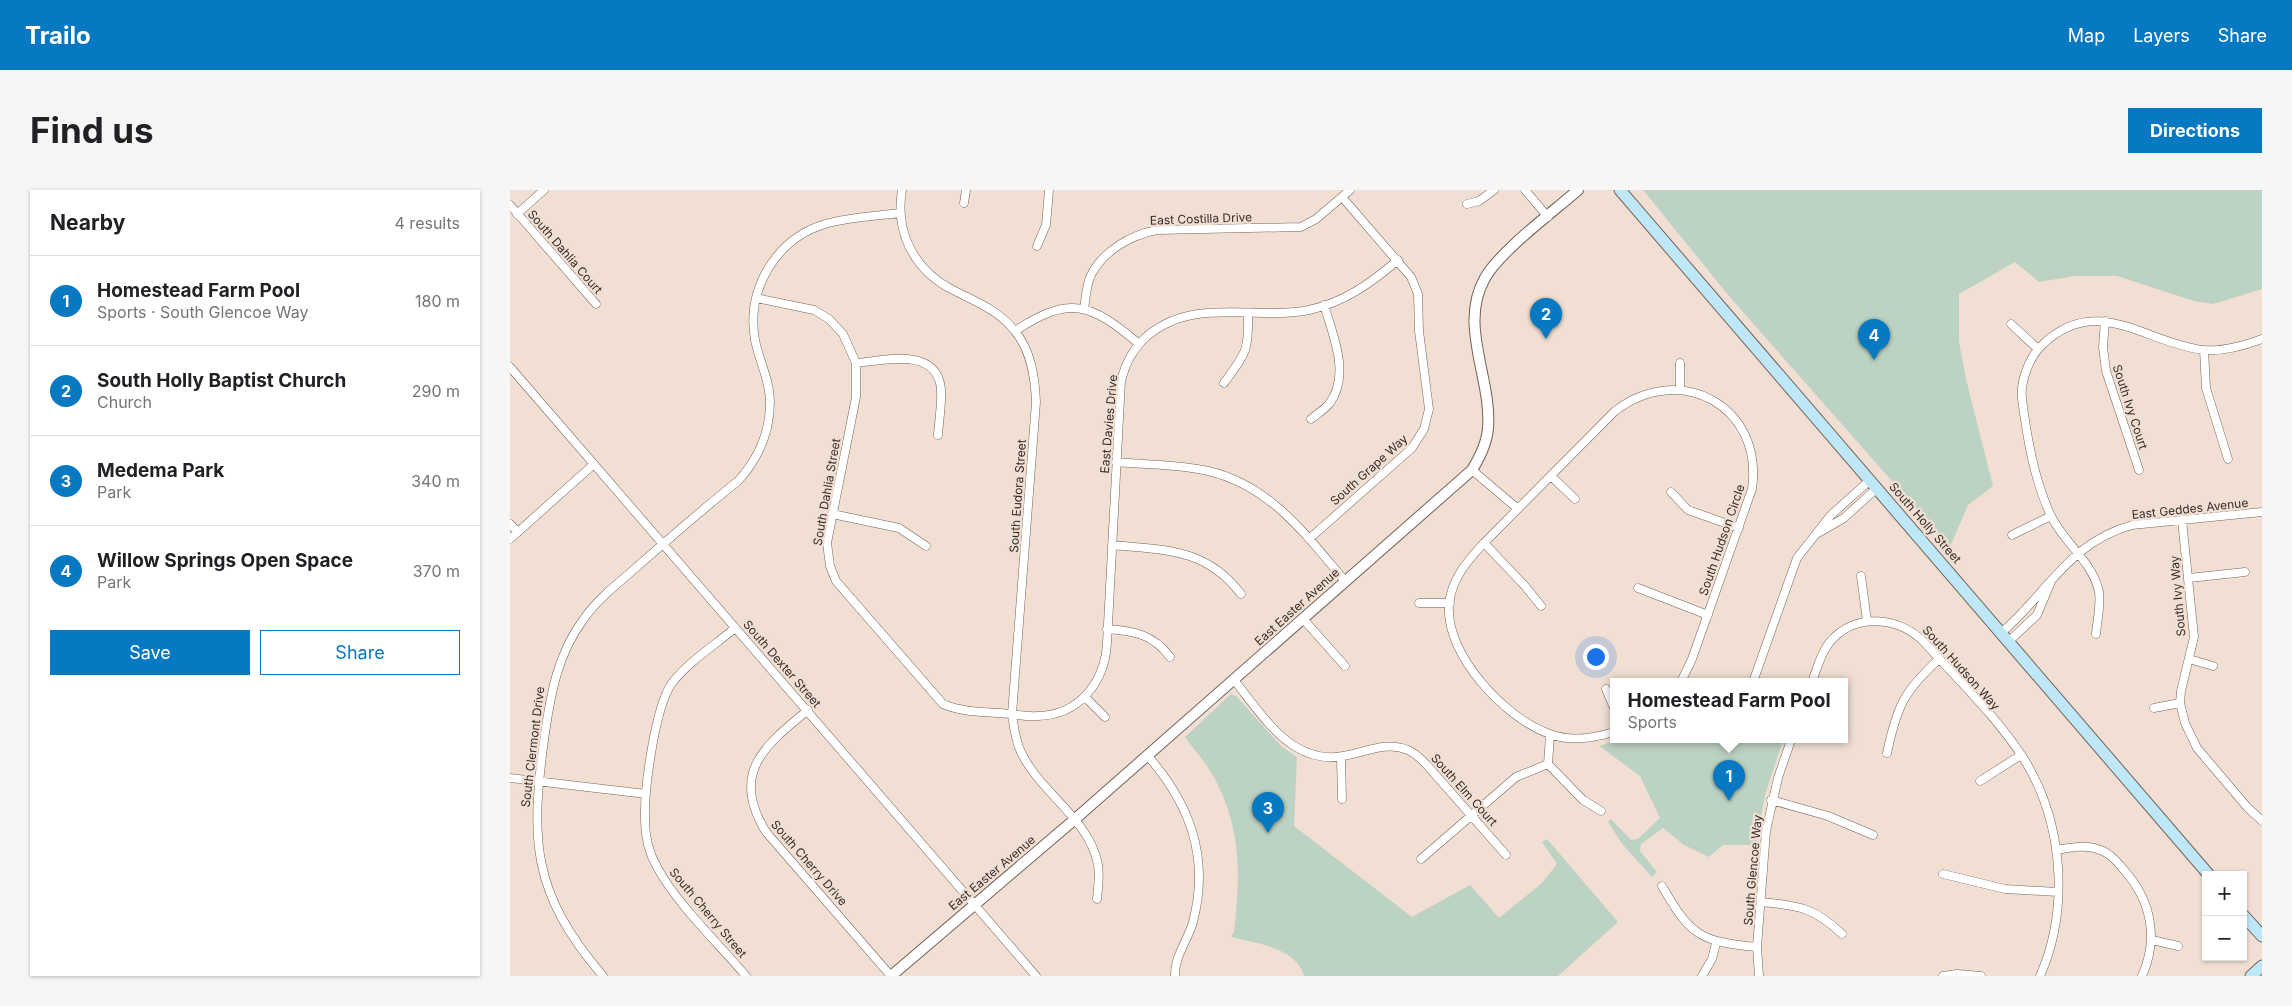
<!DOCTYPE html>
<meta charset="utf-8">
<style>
body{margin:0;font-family:Inter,sans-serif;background:#f6f6f6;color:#202124}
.controls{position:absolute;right:15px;bottom:15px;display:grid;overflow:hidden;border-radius:0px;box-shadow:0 1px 4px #0004}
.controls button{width:45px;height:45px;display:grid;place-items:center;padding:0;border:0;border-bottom:1px solid #e0e0e0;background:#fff;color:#202124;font:25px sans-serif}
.you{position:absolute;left:1085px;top:466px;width:18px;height:18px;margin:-12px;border:4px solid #fff;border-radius:50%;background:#1a73e8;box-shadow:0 0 0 8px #1a73e833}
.badge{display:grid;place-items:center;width:32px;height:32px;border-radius:50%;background:#0778c2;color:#fff;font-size:16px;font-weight:700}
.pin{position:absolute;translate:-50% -41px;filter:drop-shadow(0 1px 2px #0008)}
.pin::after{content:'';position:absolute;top:26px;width:18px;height:15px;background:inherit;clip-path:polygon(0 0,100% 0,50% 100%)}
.popup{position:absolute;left:1100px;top:488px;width:238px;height:65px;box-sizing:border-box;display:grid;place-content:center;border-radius:0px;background:#fff;filter:drop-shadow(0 1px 4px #0005);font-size:16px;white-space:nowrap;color:#757577}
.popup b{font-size:19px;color:#202124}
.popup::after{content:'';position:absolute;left:50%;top:100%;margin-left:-10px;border:10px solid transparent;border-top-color:#fff}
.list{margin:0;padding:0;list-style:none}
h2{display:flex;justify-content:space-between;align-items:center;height:65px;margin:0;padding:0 20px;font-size:21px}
h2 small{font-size:16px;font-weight:400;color:#757577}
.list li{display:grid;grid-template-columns:32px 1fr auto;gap:15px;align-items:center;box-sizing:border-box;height:90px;padding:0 20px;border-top:1px solid #e0e0e0}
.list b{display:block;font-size:19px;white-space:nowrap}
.list p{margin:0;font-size:16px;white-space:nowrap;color:#757577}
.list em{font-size:16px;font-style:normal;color:#757577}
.actions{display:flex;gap:10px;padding:15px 20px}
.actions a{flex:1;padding:11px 0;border:1px solid #0778c2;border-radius:0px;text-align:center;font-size:18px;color:#0778c2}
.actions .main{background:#0778c2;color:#fff}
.map{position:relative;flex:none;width:1752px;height:786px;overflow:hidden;border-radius:0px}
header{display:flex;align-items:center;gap:30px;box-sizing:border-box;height:70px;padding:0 25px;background:#0778c2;color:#fff}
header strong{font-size:24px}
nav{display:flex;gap:28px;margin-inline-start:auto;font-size:18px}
.intro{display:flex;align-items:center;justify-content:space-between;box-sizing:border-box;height:120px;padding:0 30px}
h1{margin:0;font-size:35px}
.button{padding:12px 22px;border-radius:0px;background:#0778c2;color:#fff;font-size:18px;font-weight:700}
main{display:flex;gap:30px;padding:0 30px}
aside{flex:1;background:#fff;border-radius:0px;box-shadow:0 1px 4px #0004}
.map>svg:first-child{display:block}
.green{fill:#bcd2c2}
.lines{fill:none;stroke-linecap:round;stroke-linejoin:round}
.minor-casing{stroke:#736359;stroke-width:9}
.tertiary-casing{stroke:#736359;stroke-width:12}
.secondary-casing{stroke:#736359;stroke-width:13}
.minor{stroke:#fff;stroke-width:8}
.tertiary{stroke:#fff;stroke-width:10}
.secondary{stroke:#bee8f8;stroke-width:11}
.labels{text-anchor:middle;stroke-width:4.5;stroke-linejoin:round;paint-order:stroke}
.street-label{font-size:12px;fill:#362f2a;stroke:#f1dfd3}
</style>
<header>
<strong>Trailo</strong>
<nav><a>Map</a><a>Layers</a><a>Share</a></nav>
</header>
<div class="intro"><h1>Find us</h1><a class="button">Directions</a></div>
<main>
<aside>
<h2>Nearby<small>4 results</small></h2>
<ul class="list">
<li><span class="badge">1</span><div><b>Homestead Farm Pool</b><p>Sports · South Glencoe Way</p></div><em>180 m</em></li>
<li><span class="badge">2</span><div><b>South Holly Baptist Church</b><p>Church</p></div><em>290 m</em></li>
<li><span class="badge">3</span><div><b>Medema Park</b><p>Park</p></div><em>340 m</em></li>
<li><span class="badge">4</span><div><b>Willow Springs Open Space</b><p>Park</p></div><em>370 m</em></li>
</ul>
<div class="actions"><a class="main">Save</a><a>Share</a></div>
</aside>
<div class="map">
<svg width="1752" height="786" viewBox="0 0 1752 786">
<rect width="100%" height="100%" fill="#f1dfd3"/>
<path class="green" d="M 1133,0 L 1752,0 L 1752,99 L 1703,114 L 1684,111 L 1607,86 L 1565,86 L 1529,92 L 1505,72 L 1449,104 L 1449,152 L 1456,189 L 1483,296 L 1458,315 L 1440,357 L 1219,106 Z
M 721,504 L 726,506 L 772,557 L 787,567 L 784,636 L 902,727 L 960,695 L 989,728 L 1032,693 L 1047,674 L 1032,652 L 1037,649 L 1108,732 L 1048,786 L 794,786 C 787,758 746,753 721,747 L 724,742 C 730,687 732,642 706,591 C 698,575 685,561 675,547 Z
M 1107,550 L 1271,550 L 1272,553 L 1255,605 L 1246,655 L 1213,655 L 1199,667 L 1174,655 L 1153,638 L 1131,654 L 1130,661 L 1147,682 L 1142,687 L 1113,655 L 1098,632 L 1101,629 L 1121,650 L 1128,649 L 1150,628 L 1130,586 L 1089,556 Z"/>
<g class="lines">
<g class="minor-casing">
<path id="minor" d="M 392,0 C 385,41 403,79 441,99 C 464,111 487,119 504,140 C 521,160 525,187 526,212 L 502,524 C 504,537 505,550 511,562 C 530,603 580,629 588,675 C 590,686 588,698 587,709
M 1015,0 L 1038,27
M 454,13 L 456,0
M 957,14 L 969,11 L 984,0
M 0,15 L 86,114
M 7,24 L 34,0
M 527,56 L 536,35 L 539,0
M 246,108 L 304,120 L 319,129 L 333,144 L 346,173 L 346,207 L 317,353 L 320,376 L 326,391 L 433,514 C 452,522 470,522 490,523 C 502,524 516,527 528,526 C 570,525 595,491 597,453 L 611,191 C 616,172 623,159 637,146 C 685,106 744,131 799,120 C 835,112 861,93 888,70
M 574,119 C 576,108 576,95 581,85 C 594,60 621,45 647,40 L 791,37 L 806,29 L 840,0
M 1595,131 L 1593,157 L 1596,181 L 1629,280
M 1501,134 L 1528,159
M 505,141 C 560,105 580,113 628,153
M 1694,160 L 1696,198 L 1718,269
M 346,173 C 373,171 427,156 431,199 C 432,213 429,230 428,245
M 1170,173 L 1170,199
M 0,177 L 526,786
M 714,193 C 736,163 739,161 738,123
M 801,229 C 807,224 814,220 819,214 C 841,186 823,145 814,115
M 606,272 C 636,275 668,274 698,281 C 760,295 796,345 835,391
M 962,280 L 1008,319
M 1041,286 L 1065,309
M 1161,302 L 1178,320 L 1229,338
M 322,324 L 389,338 L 416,356
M 1672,330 L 1684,447 L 1671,501 L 1670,513 L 1675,533 L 1687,558 L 1737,617 L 1752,631
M 0,334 L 8,342
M 1308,343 L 1334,328 L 1367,298
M 1502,345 L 1541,326
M 0,349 L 84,274
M 799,349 L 902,258 L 914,239 L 919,219 L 909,141 L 908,104 L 901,87 L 832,7
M 974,353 L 1015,396 L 1031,416
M 602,355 C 655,360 696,358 731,404
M 1351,386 L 1357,431
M 1679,388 L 1735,382
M 1128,398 L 1198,425
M 909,413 L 940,413
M 794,430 L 835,476
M 225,438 C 205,455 178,472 162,493 C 145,517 134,599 135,630 C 135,646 139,663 147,677 C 166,713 209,754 236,786
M 597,439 C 624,441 643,444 660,467
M 1491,443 C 1538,403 1558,353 1622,335 L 1752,322
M 1586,444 C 1587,431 1591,415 1589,402 C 1583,372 1554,353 1541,326 C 1524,290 1517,247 1512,209 C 1510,192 1519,168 1531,156 C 1586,102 1633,152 1693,160 C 1713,162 1733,156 1752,149
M 1498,452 L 1527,425 L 1540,394
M 1679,469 L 1703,476
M 724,490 C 742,512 761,542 786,557 C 833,585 861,545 898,560 C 905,563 911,569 916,574 L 996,665
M 1243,492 L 1287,368 L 1321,325 L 1360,290
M 1302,492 C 1307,479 1310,465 1319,453 C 1344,422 1389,426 1415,453 C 1448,490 1487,527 1514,569 C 1553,632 1560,718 1530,786
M 1096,499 L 1104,518
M 575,507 L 595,527
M 1644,518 L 1670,513
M 298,520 C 254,556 220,583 256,642 L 381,786
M 1104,542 C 1084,548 1060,552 1040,544 C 996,529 935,465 939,415 C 941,390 957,371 974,353 L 1105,221 C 1170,171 1254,216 1242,299 L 1182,469 L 1171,492
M 1040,545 L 1038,574 L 1073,610 L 1091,621
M 1377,563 C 1387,516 1394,501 1429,469
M 637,565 C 680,614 700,667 683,732 C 678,750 664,767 665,786
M 831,568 L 832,609
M 0,588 L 136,604
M 1470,591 L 1511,565
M 1261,610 L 1318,626 L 1363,645
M 1546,660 C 1559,658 1571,655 1584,658 C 1598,661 1605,669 1614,680 C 1641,710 1649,748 1632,786
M 911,669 L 1006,587 L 1038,574
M 1433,684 L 1495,699 L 1548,702
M 1152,696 C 1180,745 1190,752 1247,757
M 1251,712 C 1288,715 1305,718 1332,744
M 1642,750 L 1668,756
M 93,786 C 21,702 20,649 35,543 C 41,502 48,464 73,430 C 88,408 110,392 129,375 C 162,346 194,318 228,291 C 248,269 260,243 260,212 C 260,190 249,171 245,150 C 236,99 266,49 315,34 C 339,27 366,26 390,23
M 1192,786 L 1202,769 L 1206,753
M 1249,786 L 1247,757 L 1256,641 L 1268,588 L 1281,550
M 1433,786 L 1447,784 L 1471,786"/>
</g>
<g class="tertiary-casing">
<path id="tertiary" d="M 381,786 L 564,630 L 962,280 C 970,267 977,253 978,238 C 982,188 948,135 975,88 C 990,61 1043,22 1068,0"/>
</g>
<g class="secondary-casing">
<path id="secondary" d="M 1110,0 L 1699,685
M 1733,725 L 1752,746
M 1741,786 L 1752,776"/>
</g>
<use href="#minor" class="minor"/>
<use href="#tertiary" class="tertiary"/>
<use href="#secondary" class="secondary"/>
</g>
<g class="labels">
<g class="street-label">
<text transform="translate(691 29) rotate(-2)" y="4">East Costilla Drive</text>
<text transform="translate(55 62) rotate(49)" y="4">South Dahlia Court</text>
<text transform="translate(1620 217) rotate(72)" y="4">South Ivy Court</text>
<text transform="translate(599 234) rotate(-85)" y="4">East Davies Drive</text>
<text transform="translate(859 280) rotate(-42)" y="4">South Grape Way</text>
<text transform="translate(317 302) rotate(-80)" y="4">South Dahlia Street</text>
<text transform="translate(508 306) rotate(-86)" y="4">South Eudora Street</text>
<text transform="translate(1680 319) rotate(-6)" y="4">East Geddes Avenue</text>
<text transform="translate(1415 333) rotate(49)" y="4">South Holly Street</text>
<text transform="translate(1212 350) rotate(-71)" y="4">South Hudson Circle</text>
<text transform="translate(1668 406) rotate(-95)" y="4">South Ivy Way</text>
<text transform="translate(787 417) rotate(-42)" y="4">East Easter Avenue</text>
<text transform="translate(272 474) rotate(49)" y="4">South Dexter Street</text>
<text transform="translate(1451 478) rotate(48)" y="4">South Hudson Way</text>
<text transform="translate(23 557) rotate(-83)" y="4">South Clermont Drive</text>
<text transform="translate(954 600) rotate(48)" y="4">South Elm Court</text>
<text transform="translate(299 673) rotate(49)" y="4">South Cherry Drive</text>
<text transform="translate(1243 680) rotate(-85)" y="4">South Glencoe Way</text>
<text transform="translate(482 683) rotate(-40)" y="4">East Easter Avenue</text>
<text transform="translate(198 723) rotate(50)" y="4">South Cherry Street</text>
</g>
</g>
</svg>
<div class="controls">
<button>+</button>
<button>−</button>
</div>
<div class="you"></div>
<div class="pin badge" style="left:1219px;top:611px">1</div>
<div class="popup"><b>Homestead Farm Pool</b>Sports</div>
<div class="pin badge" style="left:1036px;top:149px">2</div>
<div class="pin badge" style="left:758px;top:643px">3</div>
<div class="pin badge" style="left:1364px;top:170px">4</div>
</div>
</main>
